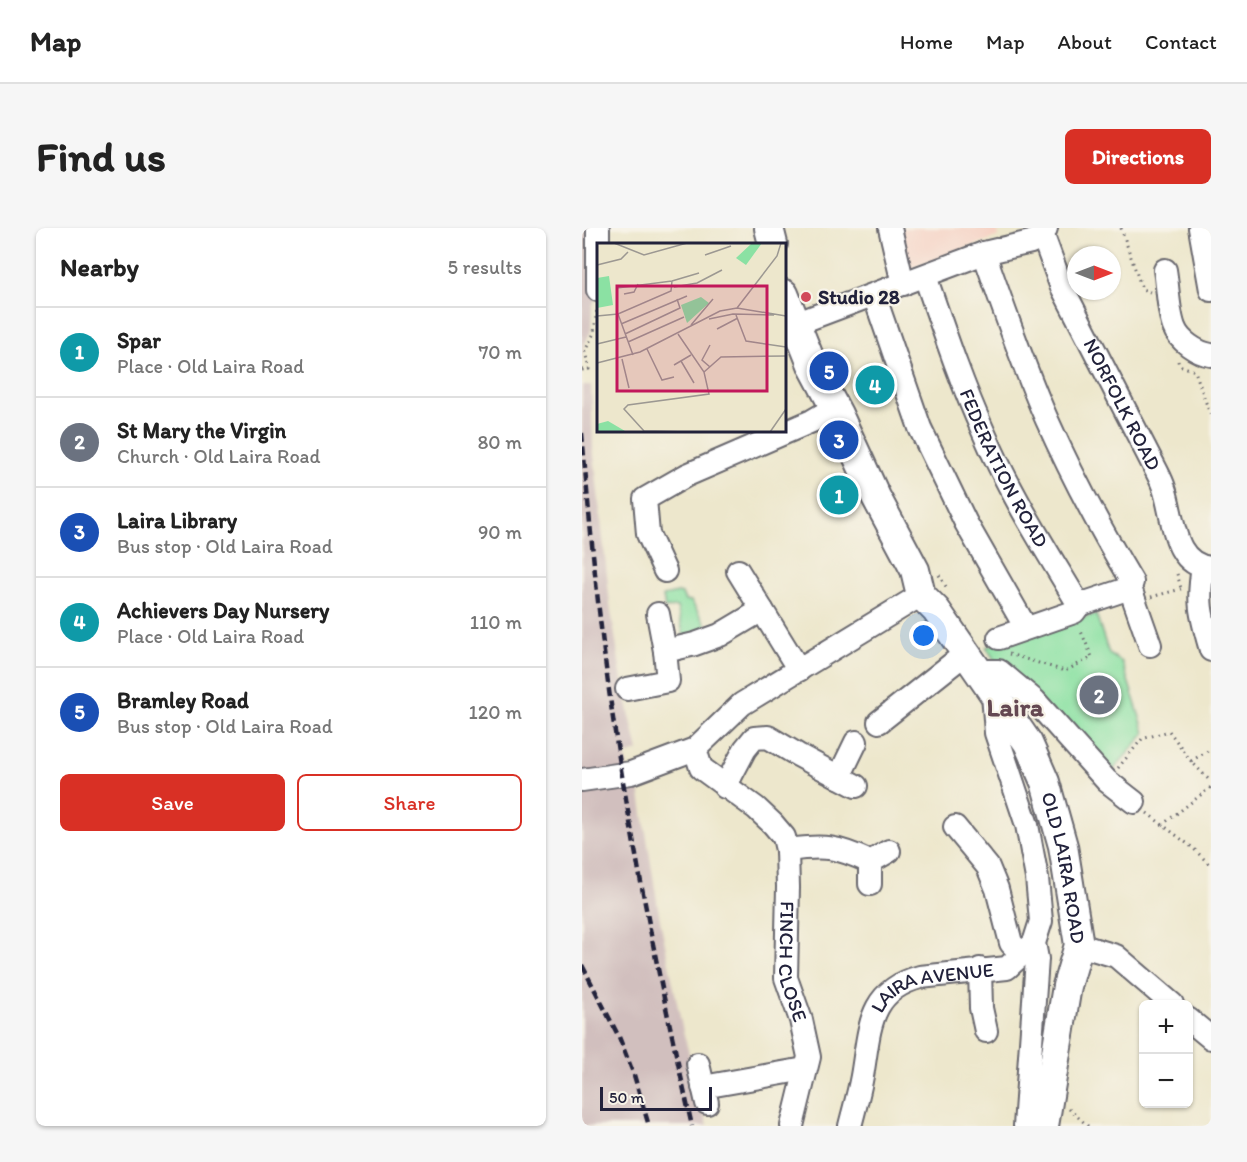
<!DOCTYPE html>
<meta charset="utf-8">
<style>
body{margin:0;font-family:Itim,sans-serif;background:#f6f6f6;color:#222}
.controls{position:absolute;right:18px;bottom:18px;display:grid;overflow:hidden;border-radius:9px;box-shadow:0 2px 4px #0004}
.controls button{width:54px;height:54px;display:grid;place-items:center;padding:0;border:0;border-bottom:2px solid #e0e0e0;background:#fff;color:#222;font:30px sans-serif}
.compass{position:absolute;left:485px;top:18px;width:54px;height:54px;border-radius:50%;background:#fff;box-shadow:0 2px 4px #0004;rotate:90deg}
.scale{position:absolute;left:18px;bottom:15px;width:112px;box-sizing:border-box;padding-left:6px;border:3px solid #22223b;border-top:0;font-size:16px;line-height:21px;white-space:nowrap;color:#22223b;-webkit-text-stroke:4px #f7f3e8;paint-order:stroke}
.you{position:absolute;left:342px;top:408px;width:21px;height:21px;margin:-15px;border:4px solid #fff;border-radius:50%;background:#1a73e8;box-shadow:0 0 0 9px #1a73e833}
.badge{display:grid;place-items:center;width:39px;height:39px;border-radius:50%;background:#d93025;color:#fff;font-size:20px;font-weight:700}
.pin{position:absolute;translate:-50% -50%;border:3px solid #fff;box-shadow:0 2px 6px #0006}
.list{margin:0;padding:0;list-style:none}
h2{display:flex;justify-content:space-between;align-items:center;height:78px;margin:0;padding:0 24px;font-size:26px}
h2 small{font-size:20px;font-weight:400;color:#767676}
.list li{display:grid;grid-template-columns:39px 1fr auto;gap:18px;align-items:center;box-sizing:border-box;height:90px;padding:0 24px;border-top:2px solid #e0e0e0}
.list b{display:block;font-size:22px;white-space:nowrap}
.list p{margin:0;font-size:20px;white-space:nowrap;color:#767676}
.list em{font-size:20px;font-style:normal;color:#767676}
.actions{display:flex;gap:12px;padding:18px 24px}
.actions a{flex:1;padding:14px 0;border:2px solid #d93025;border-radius:9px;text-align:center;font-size:21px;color:#d93025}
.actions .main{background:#d93025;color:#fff}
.map{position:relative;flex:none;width:629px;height:898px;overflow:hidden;border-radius:9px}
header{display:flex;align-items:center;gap:36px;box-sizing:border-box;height:84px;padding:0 30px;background:#fff;border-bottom:2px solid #e0e0e0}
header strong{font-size:28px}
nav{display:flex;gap:33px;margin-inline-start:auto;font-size:21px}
.intro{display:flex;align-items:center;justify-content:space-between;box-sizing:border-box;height:144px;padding:0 36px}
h1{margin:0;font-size:42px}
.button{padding:15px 27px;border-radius:9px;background:#d93025;color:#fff;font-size:21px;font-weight:700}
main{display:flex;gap:36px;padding:0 36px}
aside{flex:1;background:#fff;border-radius:9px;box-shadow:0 2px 4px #0004}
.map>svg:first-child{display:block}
.built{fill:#f6d2c4}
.industrial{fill:#d1bfbe}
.green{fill:#8be1a3;stroke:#56826f;stroke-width:1.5}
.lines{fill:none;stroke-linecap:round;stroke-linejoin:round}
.minor-casing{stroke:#69676e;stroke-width:26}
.major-casing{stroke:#69676e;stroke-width:32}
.path{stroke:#69676e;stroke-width:3;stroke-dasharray:1.5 4.5;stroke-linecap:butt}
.minor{stroke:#fff;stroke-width:22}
.major{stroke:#fff;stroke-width:28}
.rail{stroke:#22223b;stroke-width:4.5;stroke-dasharray:9 4.5;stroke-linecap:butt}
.poi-dot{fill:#d1495b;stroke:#f7f3e8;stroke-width:2}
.labels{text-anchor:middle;stroke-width:4.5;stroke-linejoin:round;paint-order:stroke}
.poi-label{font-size:20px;font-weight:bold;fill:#22223b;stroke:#f7f3e8;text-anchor:start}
.street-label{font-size:20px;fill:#22223b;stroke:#f7f3e8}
.district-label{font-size:26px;font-weight:bold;fill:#644852;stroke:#f7f3e8}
.inset-road{fill:none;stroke:#9c9892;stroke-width:1.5}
.view{fill:#c2185b;fill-opacity:0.15;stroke:#c2185b;stroke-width:3}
.inset-edge{fill:none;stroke:#22223b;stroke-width:3}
</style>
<header>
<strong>Map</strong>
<nav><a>Home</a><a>Map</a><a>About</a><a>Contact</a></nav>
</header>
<div class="intro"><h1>Find us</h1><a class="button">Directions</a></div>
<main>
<aside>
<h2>Nearby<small>5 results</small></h2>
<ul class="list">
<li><span class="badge" style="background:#0f9aa8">1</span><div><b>Spar</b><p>Place · Old Laira Road</p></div><em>70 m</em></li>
<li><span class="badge" style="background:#6b7280">2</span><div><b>St Mary the Virgin</b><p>Church · Old Laira Road</p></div><em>80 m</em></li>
<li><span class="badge" style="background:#1a4fb4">3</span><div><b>Laira Library</b><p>Bus stop · Old Laira Road</p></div><em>90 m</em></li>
<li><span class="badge" style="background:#0f9aa8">4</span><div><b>Achievers Day Nursery</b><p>Place · Old Laira Road</p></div><em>110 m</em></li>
<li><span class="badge" style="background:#1a4fb4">5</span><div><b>Bramley Road</b><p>Bus stop · Old Laira Road</p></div><em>120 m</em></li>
</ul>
<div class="actions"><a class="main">Save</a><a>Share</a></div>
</aside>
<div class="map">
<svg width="629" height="898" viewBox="0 0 629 898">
<rect width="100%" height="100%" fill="#f7f3e8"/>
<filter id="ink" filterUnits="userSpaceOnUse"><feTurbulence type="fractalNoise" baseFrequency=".0167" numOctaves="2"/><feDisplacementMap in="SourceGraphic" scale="12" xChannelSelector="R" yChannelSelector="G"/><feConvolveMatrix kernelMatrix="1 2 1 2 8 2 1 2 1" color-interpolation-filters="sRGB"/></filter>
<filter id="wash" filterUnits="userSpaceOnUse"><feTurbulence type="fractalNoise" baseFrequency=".008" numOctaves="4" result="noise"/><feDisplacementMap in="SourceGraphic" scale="24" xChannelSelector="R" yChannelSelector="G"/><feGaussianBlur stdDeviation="1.35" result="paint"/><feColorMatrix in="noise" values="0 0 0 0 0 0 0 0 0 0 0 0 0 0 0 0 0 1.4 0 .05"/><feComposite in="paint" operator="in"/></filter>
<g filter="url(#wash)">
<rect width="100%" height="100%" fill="#ede7cc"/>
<path class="built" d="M 313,0 L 415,0 L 417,8 L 322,43 Z"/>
<path class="industrial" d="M 0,0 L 13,0 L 14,70 L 10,78 L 9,103 L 2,117 L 0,136 Z
M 0,157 L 9,157 L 11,218 L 28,376 L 40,453 L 56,523 L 43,527 L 48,556 L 56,554 L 78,692 L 100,799 L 126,898 L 0,898 Z"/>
<path class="green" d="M 96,365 L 100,366 L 103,372 L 109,373 L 126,400 L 102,408 L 95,379 L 83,380 L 81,368 Z
M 514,386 L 527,426 L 540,434 L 563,505 L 526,548 L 488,517 L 452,493 L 404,419 Z"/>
</g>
<g filter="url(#ink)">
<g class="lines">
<g class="minor-casing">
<g id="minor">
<path d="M 16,0 L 16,62"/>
<path d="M 308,0 L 321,56"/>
<path id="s1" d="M 464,0 L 461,8 L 479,57 L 572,238 C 576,246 580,253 582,260 C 592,289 590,337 629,340"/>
<path d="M 618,0 L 629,62"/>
<path d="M 402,25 C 422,81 441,138 465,192 C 490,248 519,302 550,354 L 548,360 L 568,417"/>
<path d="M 583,42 C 586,59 586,83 592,99 C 597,113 615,125 629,127"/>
<path id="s2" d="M 343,48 C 361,100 378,152 401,203 C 427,264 463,320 497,377 L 548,360"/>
<path d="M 292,67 L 338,200 L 384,295 L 444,400"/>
<path d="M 213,96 L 402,25 L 449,14 L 461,8"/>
<path d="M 621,339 C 615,376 619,387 629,422"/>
<path d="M 83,343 L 66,306 L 63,271 L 105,247 L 230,193 L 252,180"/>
<path d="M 156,343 L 217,442"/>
<path d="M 76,386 L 83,423"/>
<path d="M 417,410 L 492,384 L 497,377"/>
<path d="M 396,443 L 417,443 L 453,473 L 525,553 L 552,574"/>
<path d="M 45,461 L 86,453 L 83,423 L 113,416 L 138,407 L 180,382"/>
<path d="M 411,466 L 414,505 L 445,597 L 455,650 L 459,693 L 452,715 L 455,731 L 443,898"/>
<path d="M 297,494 L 384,425"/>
<path id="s3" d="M 113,521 L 119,540 L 174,580 L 191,596 L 202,609 L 205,622 L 206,659 L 204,750 L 219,792 L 227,829 L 210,898"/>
<path d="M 257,549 L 274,514"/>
<path d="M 0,552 L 49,545 L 113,521 L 160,476 L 339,367"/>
<path d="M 143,559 L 163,521 L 172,510 L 186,509 L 216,527 L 274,558"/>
<path d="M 373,599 L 406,639 L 415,661 L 429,715 L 439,726"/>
<path d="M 205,622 C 242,617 254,618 288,634"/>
<path d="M 288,656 L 288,634 L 307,623"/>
<path d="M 497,717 L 534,728 L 590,776"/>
<path d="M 398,741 L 399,780 L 404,803"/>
<path d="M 606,791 L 629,810"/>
<path d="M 116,836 L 125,875"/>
<path d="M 121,859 L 223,841"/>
<path id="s4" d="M 268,898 C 272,882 277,865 280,848 C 288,803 285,763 338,749 L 425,740 L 452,715"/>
</g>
</g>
<g class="major-casing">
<g id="major">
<path d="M 187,0 L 191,16"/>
<path id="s5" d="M 202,66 L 231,139 L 256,186 L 294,269 L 333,342 L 339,367 L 354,382 L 446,515 L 463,554 L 481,618 L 497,717 L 485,758 L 462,898"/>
</g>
</g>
<path class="path" d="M 539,0 L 560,61 L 568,64
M 596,133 L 597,137 L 613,143 L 629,189
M 0,142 L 7,141 L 3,123 L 12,105 L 15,80
M 595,346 L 599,360
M 357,347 L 366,362
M 569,369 L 599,361
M 427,426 L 483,443 L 510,429 L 498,401
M 609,533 L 629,521
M 536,540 L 560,511 L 587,503 L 609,533 L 629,554
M 565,585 L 611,620 L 629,638
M 580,597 L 629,559
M 487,881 L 506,898"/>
<use href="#minor" class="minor"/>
<use href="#major" class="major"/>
<path class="rail" d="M 0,205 C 10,325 22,446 43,565 C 62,677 85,788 110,898
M 0,737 L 37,809 L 52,847 L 67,898"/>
</g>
</g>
<circle class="poi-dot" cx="224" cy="69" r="6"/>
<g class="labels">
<g class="poi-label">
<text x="236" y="76">Studio 28</text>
</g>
<g class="street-label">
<text dy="7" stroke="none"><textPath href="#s1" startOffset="195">NORFOLK ROAD</textPath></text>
<text dy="7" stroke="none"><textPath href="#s2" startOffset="208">FEDERATION ROAD</textPath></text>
<text dy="7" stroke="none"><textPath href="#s5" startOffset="645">OLD LAIRA ROAD</textPath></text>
<text dy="7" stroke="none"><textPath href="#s3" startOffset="254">FINCH CLOSE</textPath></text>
<text dy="7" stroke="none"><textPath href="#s4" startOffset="184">LAIRA AVENUE</textPath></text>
</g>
<g class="district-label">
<text x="433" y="488">Laira</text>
</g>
</g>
<g transform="translate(15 15)">
<rect width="189" height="189" fill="#ede7cc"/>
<path d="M 165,0 L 149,22 L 139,15 L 154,1 ZM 12,33 L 16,62 L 0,65 L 0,35 ZM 104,54 L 112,60 L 90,80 L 84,62 ZM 11,178 L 28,188 L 29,189 L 0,189 L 0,181 Z" fill="#8be1a3"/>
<path class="inset-road" d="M 17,0 L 47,12 L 90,0M 108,12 L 134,3M 0,22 L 24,16 L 31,9M 75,38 L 102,30M 77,44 L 100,40 L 125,27M 20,45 L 75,38M 27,51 L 37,49 L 41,41M 140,65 L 180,13 L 184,0M 21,71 L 36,112M 139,72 L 149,98 L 189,104M 0,73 L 21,71 L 74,48 L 75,38M 112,76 L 136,71 L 177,72M 24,81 L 90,53M 94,82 L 116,56M 120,86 L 141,75M 28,91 L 83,65 L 80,56M 81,91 L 107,129 L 112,151 L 31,162 L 27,166 L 47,188 L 92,189M 31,99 L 87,74M 0,101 L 29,94M 113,102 L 105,117 L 113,124M 50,106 L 65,137 L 77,134M 25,116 L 32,145M 84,118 L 97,140M 0,120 L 43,109 L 123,68 L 140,65 L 189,73M 77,122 L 94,112M 107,129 L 124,114 L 189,113M 173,189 L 189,166"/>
<path class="view" d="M 20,43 L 170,43 L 170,148 L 20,148 Z"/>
<rect width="189" height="189" class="inset-edge"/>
</g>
</svg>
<div class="controls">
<button>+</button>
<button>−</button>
</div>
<svg class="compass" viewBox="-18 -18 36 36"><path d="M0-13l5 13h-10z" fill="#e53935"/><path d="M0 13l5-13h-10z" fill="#767676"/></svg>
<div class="scale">50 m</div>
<div class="you"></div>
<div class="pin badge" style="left:257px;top:267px;background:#0f9aa8">1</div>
<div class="pin badge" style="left:517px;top:467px;background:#6b7280">2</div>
<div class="pin badge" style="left:257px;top:212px;background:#1a4fb4">3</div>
<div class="pin badge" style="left:293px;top:157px;background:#0f9aa8">4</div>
<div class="pin badge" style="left:247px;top:143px;background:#1a4fb4">5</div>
</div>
</main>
